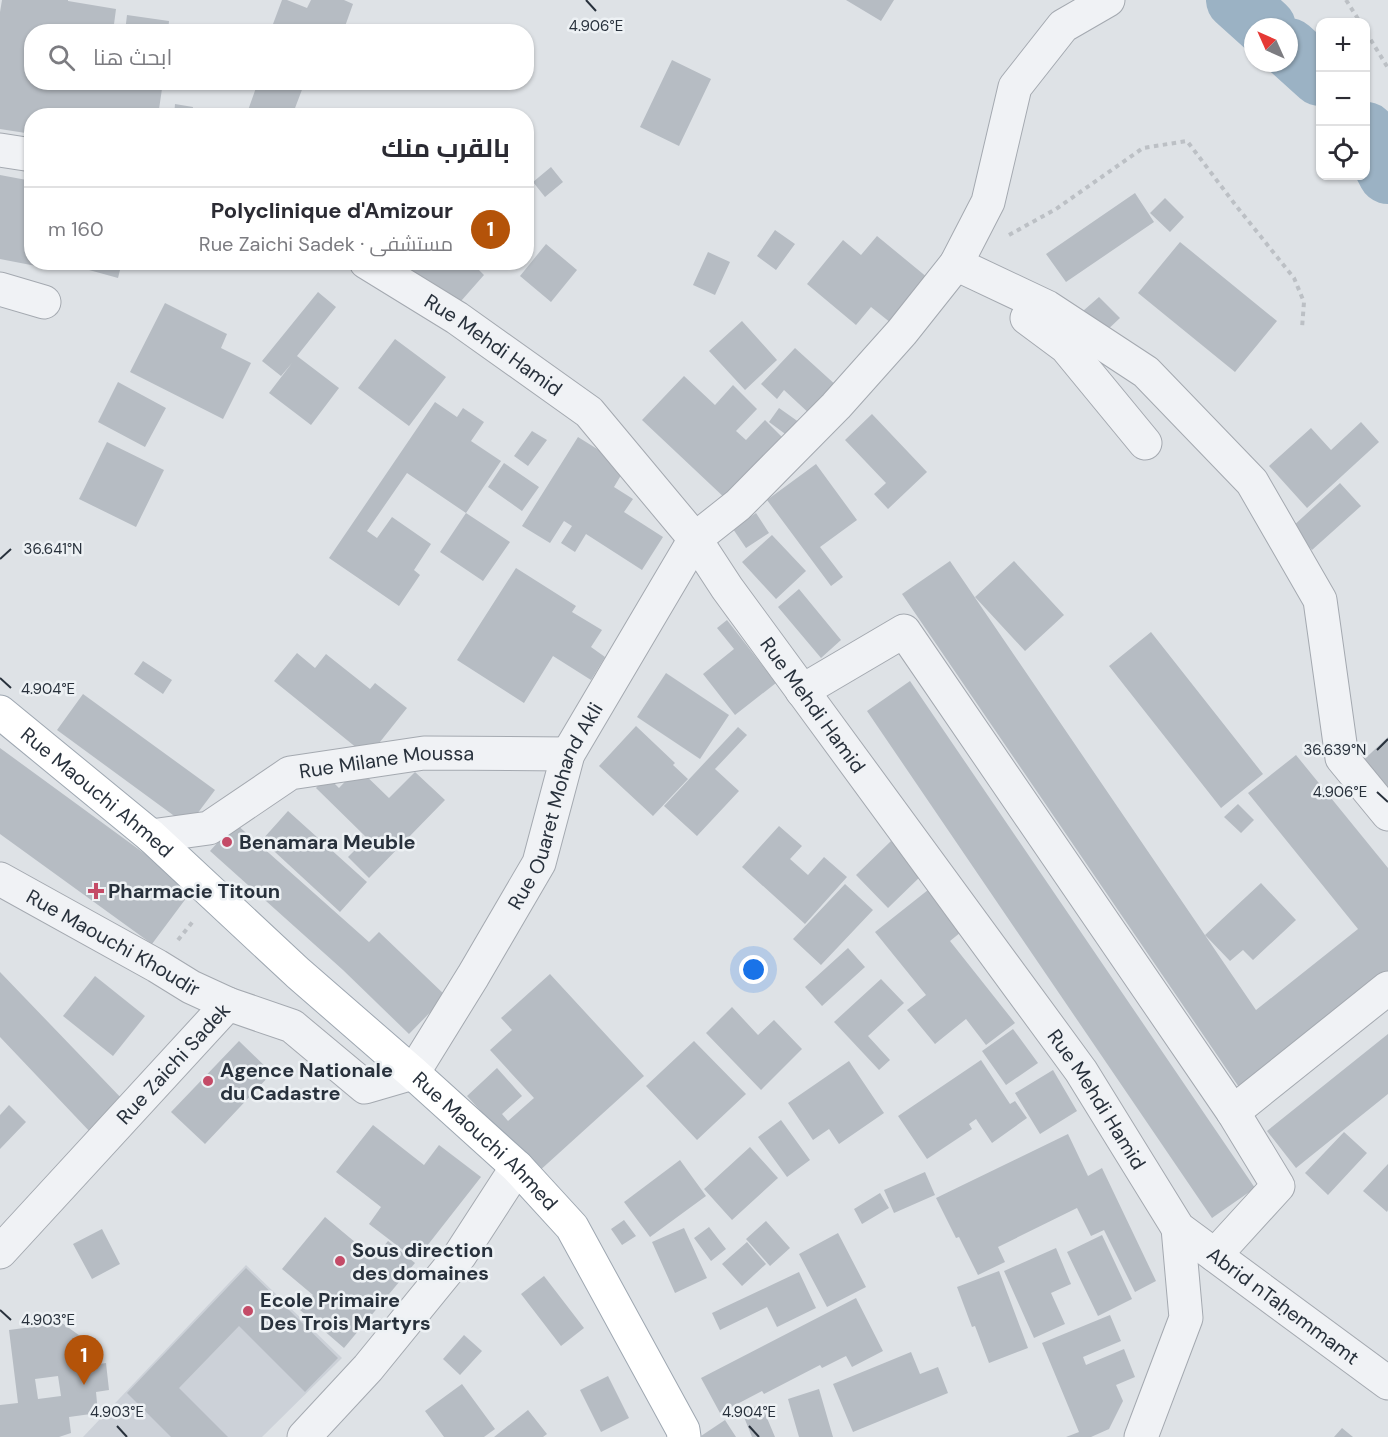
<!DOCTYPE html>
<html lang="ar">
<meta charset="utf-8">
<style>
body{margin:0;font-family:"DM Sans",Cairo,sans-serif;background:#f7f7f7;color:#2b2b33;direction:rtl}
.controls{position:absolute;right:18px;top:18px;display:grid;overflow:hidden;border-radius:12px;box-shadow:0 2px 4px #0004}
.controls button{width:54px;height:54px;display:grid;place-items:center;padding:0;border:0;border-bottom:2px solid #e1e1e2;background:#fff;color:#2b2b33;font:30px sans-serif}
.compass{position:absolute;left:1244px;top:18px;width:54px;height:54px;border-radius:50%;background:#fff;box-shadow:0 2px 4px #0004;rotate:315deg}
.you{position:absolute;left:754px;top:970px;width:21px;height:21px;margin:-15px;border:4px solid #fff;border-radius:50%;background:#1a73e8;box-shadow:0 0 0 9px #1a73e833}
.badge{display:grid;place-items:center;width:39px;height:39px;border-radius:50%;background:#b45309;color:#fff;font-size:20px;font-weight:700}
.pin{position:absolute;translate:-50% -50px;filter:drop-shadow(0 2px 3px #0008)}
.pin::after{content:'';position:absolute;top:32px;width:21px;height:18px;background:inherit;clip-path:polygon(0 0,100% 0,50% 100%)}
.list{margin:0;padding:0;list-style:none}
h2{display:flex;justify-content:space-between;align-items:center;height:78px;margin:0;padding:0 24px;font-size:26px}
h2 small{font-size:20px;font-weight:400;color:#7c7c81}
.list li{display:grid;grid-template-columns:39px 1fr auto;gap:18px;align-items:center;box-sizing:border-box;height:84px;padding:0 24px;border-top:2px solid #e1e1e2}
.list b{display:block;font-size:22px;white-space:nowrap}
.list p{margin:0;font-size:20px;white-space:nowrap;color:#7c7c81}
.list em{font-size:20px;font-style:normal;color:#7c7c81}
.icon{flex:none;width:33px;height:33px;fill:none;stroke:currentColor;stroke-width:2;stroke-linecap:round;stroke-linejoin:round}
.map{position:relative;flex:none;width:1388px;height:1437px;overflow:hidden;direction:ltr}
.search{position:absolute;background:#fff;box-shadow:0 2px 4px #0004;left:24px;top:24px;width:510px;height:66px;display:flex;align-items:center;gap:15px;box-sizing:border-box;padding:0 21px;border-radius:24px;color:#7c7c81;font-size:22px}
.panel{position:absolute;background:#fff;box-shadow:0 2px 4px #0004;left:24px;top:108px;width:510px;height:162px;border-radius:24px;direction:rtl}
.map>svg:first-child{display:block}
.built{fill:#ccd1d8}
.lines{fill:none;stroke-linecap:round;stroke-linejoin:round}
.river{stroke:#9bb2c4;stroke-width:60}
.building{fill:#b6bcc3;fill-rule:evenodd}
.minor-casing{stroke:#a4a9b0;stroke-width:35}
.major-casing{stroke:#9ea7b1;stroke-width:35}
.path{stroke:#bcc0c5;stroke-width:4;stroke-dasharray:4.5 4.5;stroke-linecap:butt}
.minor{stroke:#f0f2f5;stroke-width:33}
.major{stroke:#fff;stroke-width:33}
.ticks{fill:none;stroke:#28313c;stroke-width:2}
.poi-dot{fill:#c44b67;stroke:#edf1f4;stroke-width:2}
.labels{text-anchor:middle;stroke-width:5;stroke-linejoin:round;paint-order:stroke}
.street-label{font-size:20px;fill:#28313c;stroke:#edf1f4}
.poi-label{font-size:20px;font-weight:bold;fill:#28313c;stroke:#edf1f4;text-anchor:start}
.ticks-label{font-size:15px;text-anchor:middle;fill:#28313c;stroke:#edf1f4;stroke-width:5;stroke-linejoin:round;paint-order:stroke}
</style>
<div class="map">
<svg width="1388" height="1437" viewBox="0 0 1388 1437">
<rect width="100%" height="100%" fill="#dee2e6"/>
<path class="built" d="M 246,1265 L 342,1358 L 262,1437 L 83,1437 Z"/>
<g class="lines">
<path class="river" d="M 1236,0 L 1266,27
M 1289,48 L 1320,76
M 1366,132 L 1388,174"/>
</g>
<path class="building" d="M 2,0 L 68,0 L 68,1 L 116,9 L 113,32 L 32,32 L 32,82 L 163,82 L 158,116 L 32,116 L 32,134 L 0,129 L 0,12 Z
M 282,0 L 287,0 L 307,8 L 311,0 L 344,0 L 353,4 L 343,32 L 270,32 Z
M 846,0 L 894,0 L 881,21 Z
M 127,15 L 169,21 L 168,32 L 125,32 Z
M 672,60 L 711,79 L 679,146 L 640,127 Z
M 258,82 L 291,82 L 303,87 L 292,116 L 246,116 Z
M 175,104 L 193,107 L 192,116 L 174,116 Z
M 551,167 L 563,182 L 545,197 L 533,182 Z
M 0,175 L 32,181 L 32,262 L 37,262 L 36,266 L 0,259 Z
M 1135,193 L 1154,222 L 1066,282 L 1046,254 Z
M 1165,198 L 1184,217 L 1170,232 L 1150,213 Z
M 775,230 L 795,244 L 776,270 L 757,256 Z
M 877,236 L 928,278 L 891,323 L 871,307 L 856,325 L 807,284 L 843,240 L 861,255 Z
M 1180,242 L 1277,321 L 1235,372 L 1138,293 Z
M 546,244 L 577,270 L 551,302 L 520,276 Z
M 708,252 L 730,262 L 715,295 L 693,285 Z
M 60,262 L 122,262 L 118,278 Z
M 404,262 L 471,262 L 484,275 L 454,309 Z
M 318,292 L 336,307 L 297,356 L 339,388 L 311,425 L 269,393 L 292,363 L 281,376 L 262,361 Z
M 1099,297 L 1120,318 L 1104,333 L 1083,311 Z
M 165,303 L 227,334 L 221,348 L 251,363 L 223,419 L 130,372 Z
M 742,321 L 777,360 L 745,390 L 709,351 Z
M 395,339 L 446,377 L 409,426 L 358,388 Z
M 795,348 L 838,387 L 812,416 L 784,390 L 777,399 L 761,384 Z
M 684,376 L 715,405 L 733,385 L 757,409 L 736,431 L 746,440 L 765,420 L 785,440 L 728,501 L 642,420 Z
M 118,382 L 166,408 L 145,447 L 98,422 Z
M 435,402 L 457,417 L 463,408 L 484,422 L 471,441 L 501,461 L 466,513 L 407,473 L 367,531 L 377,538 L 392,517 L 431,544 L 414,570 L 420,575 L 399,606 L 329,558 Z
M 779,408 L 803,425 L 792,439 L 769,422 Z
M 872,414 L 927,472 L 888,509 L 874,494 L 886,483 L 845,440 Z
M 1361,422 L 1379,442 L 1307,508 L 1269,466 L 1311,428 L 1331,450 Z
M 532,431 L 547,440 L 528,466 L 514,456 Z
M 578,437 L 626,467 L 614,487 L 633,499 L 624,512 L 663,537 L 642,570 L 586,534 L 575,552 L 561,543 L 572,526 L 564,521 L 550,543 L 522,526 Z
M 107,442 L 164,470 L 136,527 L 79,499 Z
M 504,463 L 539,487 L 522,511 L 488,487 Z
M 816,464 L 857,520 L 820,547 L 843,577 L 831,586 L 767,500 Z
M 1340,483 L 1361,506 L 1312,550 L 1291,528 Z
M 466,513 L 510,542 L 483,581 L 440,552 Z
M 756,513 L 769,533 L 746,548 L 733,529 Z
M 772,535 L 806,571 L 776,599 L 742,562 Z
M 950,561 L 1256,1010 L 1358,929 L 1248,793 L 1296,755 L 1388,868 L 1388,981 L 1243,1093 L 902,594 Z
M 1014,561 L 1064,615 L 1025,651 L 975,597 Z
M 516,568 L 576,606 L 572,612 L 602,630 L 591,647 L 605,657 L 591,680 L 553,656 L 524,703 L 457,660 Z
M 799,589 L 841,640 L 821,658 L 778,607 Z
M 727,620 L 776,683 L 735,715 L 703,674 L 734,649 L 717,628 Z
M 1151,632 L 1263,774 L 1221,808 L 1109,666 Z
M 297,653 L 315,668 L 326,654 L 370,689 L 375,683 L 407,708 L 368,757 L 274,681 Z
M 143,661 L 172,680 L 163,694 L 134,674 Z
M 666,673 L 729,715 L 700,759 L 637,717 Z
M 910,681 L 1255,1188 L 1212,1218 L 867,711 Z
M 83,694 L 215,790 L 188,826 L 57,730 Z
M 636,726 L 675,763 L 673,765 L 688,779 L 653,816 L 599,766 Z
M 738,727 L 747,735 L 715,769 L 739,791 L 697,836 L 664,806 Z
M 1388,737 L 1388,804 L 1354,769 Z
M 0,748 L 193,889 L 152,944 L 0,834 Z
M 358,768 L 389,798 L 415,772 L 445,800 L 369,878 L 348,857 L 367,838 L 316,788 L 327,776 L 339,788 Z
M 1238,804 L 1254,820 L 1241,833 L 1224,817 Z
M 288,811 L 367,882 L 340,912 L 262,840 Z
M 235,823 L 369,942 L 379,932 L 446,996 L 409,1034 L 343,970 L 210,851 Z
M 779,826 L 802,846 L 790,859 L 808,875 L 824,857 L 847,877 L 805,924 L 742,867 Z
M 891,841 L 923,874 L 888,908 L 856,875 Z
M 1261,883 L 1296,920 L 1253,960 L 1243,950 L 1230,961 L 1205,935 Z
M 845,884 L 873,910 L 821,965 L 793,939 Z
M 933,886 L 966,928 L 950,941 L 1015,1023 L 986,1045 L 966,1019 L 935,1044 L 907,1010 L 926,995 L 875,932 Z
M 848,948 L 865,967 L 822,1006 L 805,987 Z
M 0,972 L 125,1102 L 92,1134 L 0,1037 Z
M 550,974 L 644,1076 L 537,1173 L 467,1096 L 497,1068 L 522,1096 L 502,1114 L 508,1121 L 534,1098 L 490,1050 L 512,1030 L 501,1018 Z
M 95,976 L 145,1016 L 113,1056 L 63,1016 Z
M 881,979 L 904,1003 L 868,1036 L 890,1060 L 879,1070 L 834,1022 Z
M 732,1007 L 758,1035 L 774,1020 L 802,1049 L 761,1090 L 706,1033 Z
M 1013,1029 L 1038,1063 L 1006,1085 L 982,1051 Z
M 1388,1034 L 1388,1094 L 1296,1168 L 1267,1131 Z
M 239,1041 L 272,1073 L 205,1144 L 171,1112 Z
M 694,1041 L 746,1094 L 697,1140 L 646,1086 Z
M 981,1060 L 1010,1104 L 1015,1101 L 1027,1118 L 992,1143 L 976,1119 L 969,1124 L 972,1129 L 927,1159 L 898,1116 Z
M 849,1061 L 884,1113 L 839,1144 L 829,1129 L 813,1140 L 788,1103 Z
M 1053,1070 L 1077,1111 L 1040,1134 L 1015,1093 Z
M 9,1105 L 26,1122 L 0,1149 L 0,1115 Z
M 781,1120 L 810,1160 L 787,1177 L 758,1137 Z
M 373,1125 L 424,1165 L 439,1145 L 481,1177 L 416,1260 L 369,1224 L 381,1207 L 336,1172 Z
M 1344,1132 L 1367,1153 L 1328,1195 L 1305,1173 Z
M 1068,1134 L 1088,1176 L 1102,1168 L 1156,1281 L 1135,1292 L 1104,1230 L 1091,1236 L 1077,1208 L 998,1247 L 1005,1262 L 978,1275 L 959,1237 L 956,1238 L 936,1198 Z
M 750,1147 L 778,1178 L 732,1220 L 704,1189 Z
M 680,1160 L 706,1196 L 650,1237 L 624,1202 Z
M 1388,1164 L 1388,1210 L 1387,1212 L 1363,1191 Z
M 925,1172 L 935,1195 L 894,1213 L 884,1190 Z
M 880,1193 L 889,1208 L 862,1224 L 854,1209 Z
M 325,1217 L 374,1258 L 388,1241 L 415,1263 L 344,1348 L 300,1310 L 313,1295 L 282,1269 Z
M 624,1220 L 636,1236 L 622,1245 L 611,1229 Z
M 766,1221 L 790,1248 L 770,1266 L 746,1239 Z
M 709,1227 L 726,1249 L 711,1261 L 694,1238 Z
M 684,1228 L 707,1278 L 675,1293 L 652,1242 Z
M 102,1229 L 120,1264 L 92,1279 L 73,1244 Z
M 838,1233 L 866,1287 L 827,1307 L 799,1254 Z
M 1102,1235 L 1132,1299 L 1098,1316 L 1067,1252 Z
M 747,1242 L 766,1264 L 742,1286 L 722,1264 Z
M 1056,1248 L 1071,1284 L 1051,1293 L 1065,1324 L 1034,1338 L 1004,1271 Z
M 246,1268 L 338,1358 L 305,1392 L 239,1326 L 179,1388 L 228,1437 L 171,1437 L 127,1393 Z
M 999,1271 L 1028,1348 L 989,1363 L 975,1326 L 972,1327 L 957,1287 Z
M 799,1272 L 816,1308 L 777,1327 L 767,1307 L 720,1330 L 712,1313 Z
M 544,1276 L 584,1328 L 561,1346 L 521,1294 Z
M 856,1298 L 883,1351 L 852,1367 L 846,1356 L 822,1368 L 820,1365 L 764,1394 L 762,1391 L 720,1413 L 701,1378 Z
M 1110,1315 L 1121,1341 L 1083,1357 L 1086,1365 L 1124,1349 L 1135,1377 L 1116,1385 L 1123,1401 L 1109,1429 L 1091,1437 L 1066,1437 L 1079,1432 L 1042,1343 Z
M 62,1323 L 83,1338 L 86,1366 L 106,1363 L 109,1390 L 96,1392 L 98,1413 L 69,1417 L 71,1433 L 59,1437 L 0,1437 L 0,1405 L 18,1403 L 9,1330 ZM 58,1376 L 61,1396 L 38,1399 L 35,1379 Z
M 464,1335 L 482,1351 L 460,1375 L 443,1359 Z
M 911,1352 L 920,1374 L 938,1367 L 948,1393 L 853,1432 L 833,1384 Z
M 608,1376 L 629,1418 L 601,1432 L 580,1390 Z
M 462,1384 L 495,1429 L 484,1437 L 444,1437 L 425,1411 Z
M 819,1389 L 833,1437 L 799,1437 L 788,1399 Z
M 761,1404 L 775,1437 L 752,1437 L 742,1412 Z
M 528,1410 L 547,1434 L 543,1437 L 494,1437 Z
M 725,1420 L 736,1437 L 702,1437 L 701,1436 Z
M 1342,1428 L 1353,1437 L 1334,1437 Z"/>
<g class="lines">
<g class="minor-casing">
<g id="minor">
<path d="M 0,150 L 32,155"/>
<path id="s1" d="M 366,262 L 457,318 L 589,412 L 695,539 L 727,588 L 1081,1071 L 1178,1228 L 1388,1383"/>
<path d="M 956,264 L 1047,307 L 1146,372 L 1252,482 L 1320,600 L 1342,758 L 1388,814"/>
<path d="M 0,289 L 44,302"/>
<path d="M 1027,318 L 1066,347 L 1145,443"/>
<path d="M 802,691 L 904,631 L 1233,1112 L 1278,1186 L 1215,1255"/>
<path id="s2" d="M 151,836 L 209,828 L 290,773 L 424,753 L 568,754"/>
<path id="s3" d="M 0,879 L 157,966 L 191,987 L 228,1004"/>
<path d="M 1233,1112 L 1388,988"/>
<path id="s4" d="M 0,1252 L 228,1004 L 292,1026 L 365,1087 L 413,1073 L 473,976 L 539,863 L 568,754 L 695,539 L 738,505 L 836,406 L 902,332 L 956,264 L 988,202 L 1015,87 L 1063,26 L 1108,0"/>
<path d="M 304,1437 L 368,1368 L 460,1255 L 517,1167"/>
<path d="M 1141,1437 L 1186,1318 L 1178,1228"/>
</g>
</g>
<g class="major-casing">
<g id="major">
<path id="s5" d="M 0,712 L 151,836 L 298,973 L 413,1073 L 517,1167 L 572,1227 L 683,1430 L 684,1437"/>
</g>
</g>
<path class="path" d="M 1346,0 L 1360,22
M 1366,32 L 1388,68
M 1009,235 L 1056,209 L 1143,148 L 1187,141 L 1237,207 L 1294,278 L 1304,302 L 1302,328
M 178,940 L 194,920"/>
<use href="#minor" class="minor"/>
<use href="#major" class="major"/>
</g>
<path class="ticks" d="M 586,0 L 596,11M 0,559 L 11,549M 0,678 L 11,688M 1377,750 L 1388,739M 1377,792 L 1388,802M 0,1310 L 11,1320M 117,1426 L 127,1437M 749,1426 L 759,1437"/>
<g class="poi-dot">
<circle cx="227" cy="842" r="6"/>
<path d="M93 882h6v6h6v6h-6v6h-6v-6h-6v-6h6z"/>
<circle cx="208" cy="1081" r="6"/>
<circle cx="340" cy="1261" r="6"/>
<circle cx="248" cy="1311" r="6"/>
</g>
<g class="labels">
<g class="street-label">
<text dy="7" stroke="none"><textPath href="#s1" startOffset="152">Rue Mehdi Hamid</textPath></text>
<text dy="7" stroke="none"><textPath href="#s1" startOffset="638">Rue Mehdi Hamid</textPath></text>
<text dy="7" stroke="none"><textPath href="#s2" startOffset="254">Rue Milane Moussa</textPath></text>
<text dy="7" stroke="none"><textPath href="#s5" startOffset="126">Rue Maouchi Ahmed</textPath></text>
<text dy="7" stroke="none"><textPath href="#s4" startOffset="854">Rue Ouaret Mohand Akli</textPath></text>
<text dy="7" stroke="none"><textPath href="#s3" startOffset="130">Rue Maouchi Khoudir</textPath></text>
<text dy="7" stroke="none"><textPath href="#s4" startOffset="256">Rue Zaichi Sadek</textPath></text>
<text dy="7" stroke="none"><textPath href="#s1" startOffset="1124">Rue Mehdi Hamid</textPath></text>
<text dy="7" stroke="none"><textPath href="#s5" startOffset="648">Rue Maouchi Ahmed</textPath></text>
<text dy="7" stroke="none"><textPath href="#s1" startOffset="1407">Abrid nTaḥemmamt</textPath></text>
</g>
<g class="poi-label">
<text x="239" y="849">Benamara Meuble</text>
<text x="108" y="898">Pharmacie Titoun</text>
<text x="220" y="1077">Agence Nationale<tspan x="220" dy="23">du Cadastre</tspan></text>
<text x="352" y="1257">Sous direction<tspan x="352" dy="23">des domaines</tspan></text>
<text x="260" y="1307">Ecole Primaire<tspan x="260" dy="23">Des Trois Martyrs</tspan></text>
</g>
</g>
<g class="ticks-label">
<text x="596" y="31">4.906°E</text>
<text x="53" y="554">36.641°N</text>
<text x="48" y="694">4.904°E</text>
<text x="1335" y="755">36.639°N</text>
<text x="1340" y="797">4.906°E</text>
<text x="48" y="1325">4.903°E</text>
<text x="117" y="1417">4.903°E</text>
<text x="749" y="1417">4.904°E</text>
</g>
</svg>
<div class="controls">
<button>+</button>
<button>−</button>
<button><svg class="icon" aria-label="locate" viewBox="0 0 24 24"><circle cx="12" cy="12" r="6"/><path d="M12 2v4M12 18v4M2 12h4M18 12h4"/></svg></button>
</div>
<svg class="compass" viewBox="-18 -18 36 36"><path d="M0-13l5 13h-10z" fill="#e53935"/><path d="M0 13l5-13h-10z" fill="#7c7c81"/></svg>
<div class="you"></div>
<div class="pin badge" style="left:84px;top:1385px">1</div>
<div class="search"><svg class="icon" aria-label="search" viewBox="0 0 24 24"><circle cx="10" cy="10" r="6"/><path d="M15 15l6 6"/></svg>ابحث هنا</div>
<section class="panel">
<h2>بالقرب منك<small></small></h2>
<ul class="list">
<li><span class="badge">1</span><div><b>Polyclinique d'Amizour</b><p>مستشفى · Rue Zaichi Sadek</p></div><em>160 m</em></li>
</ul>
</section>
</div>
